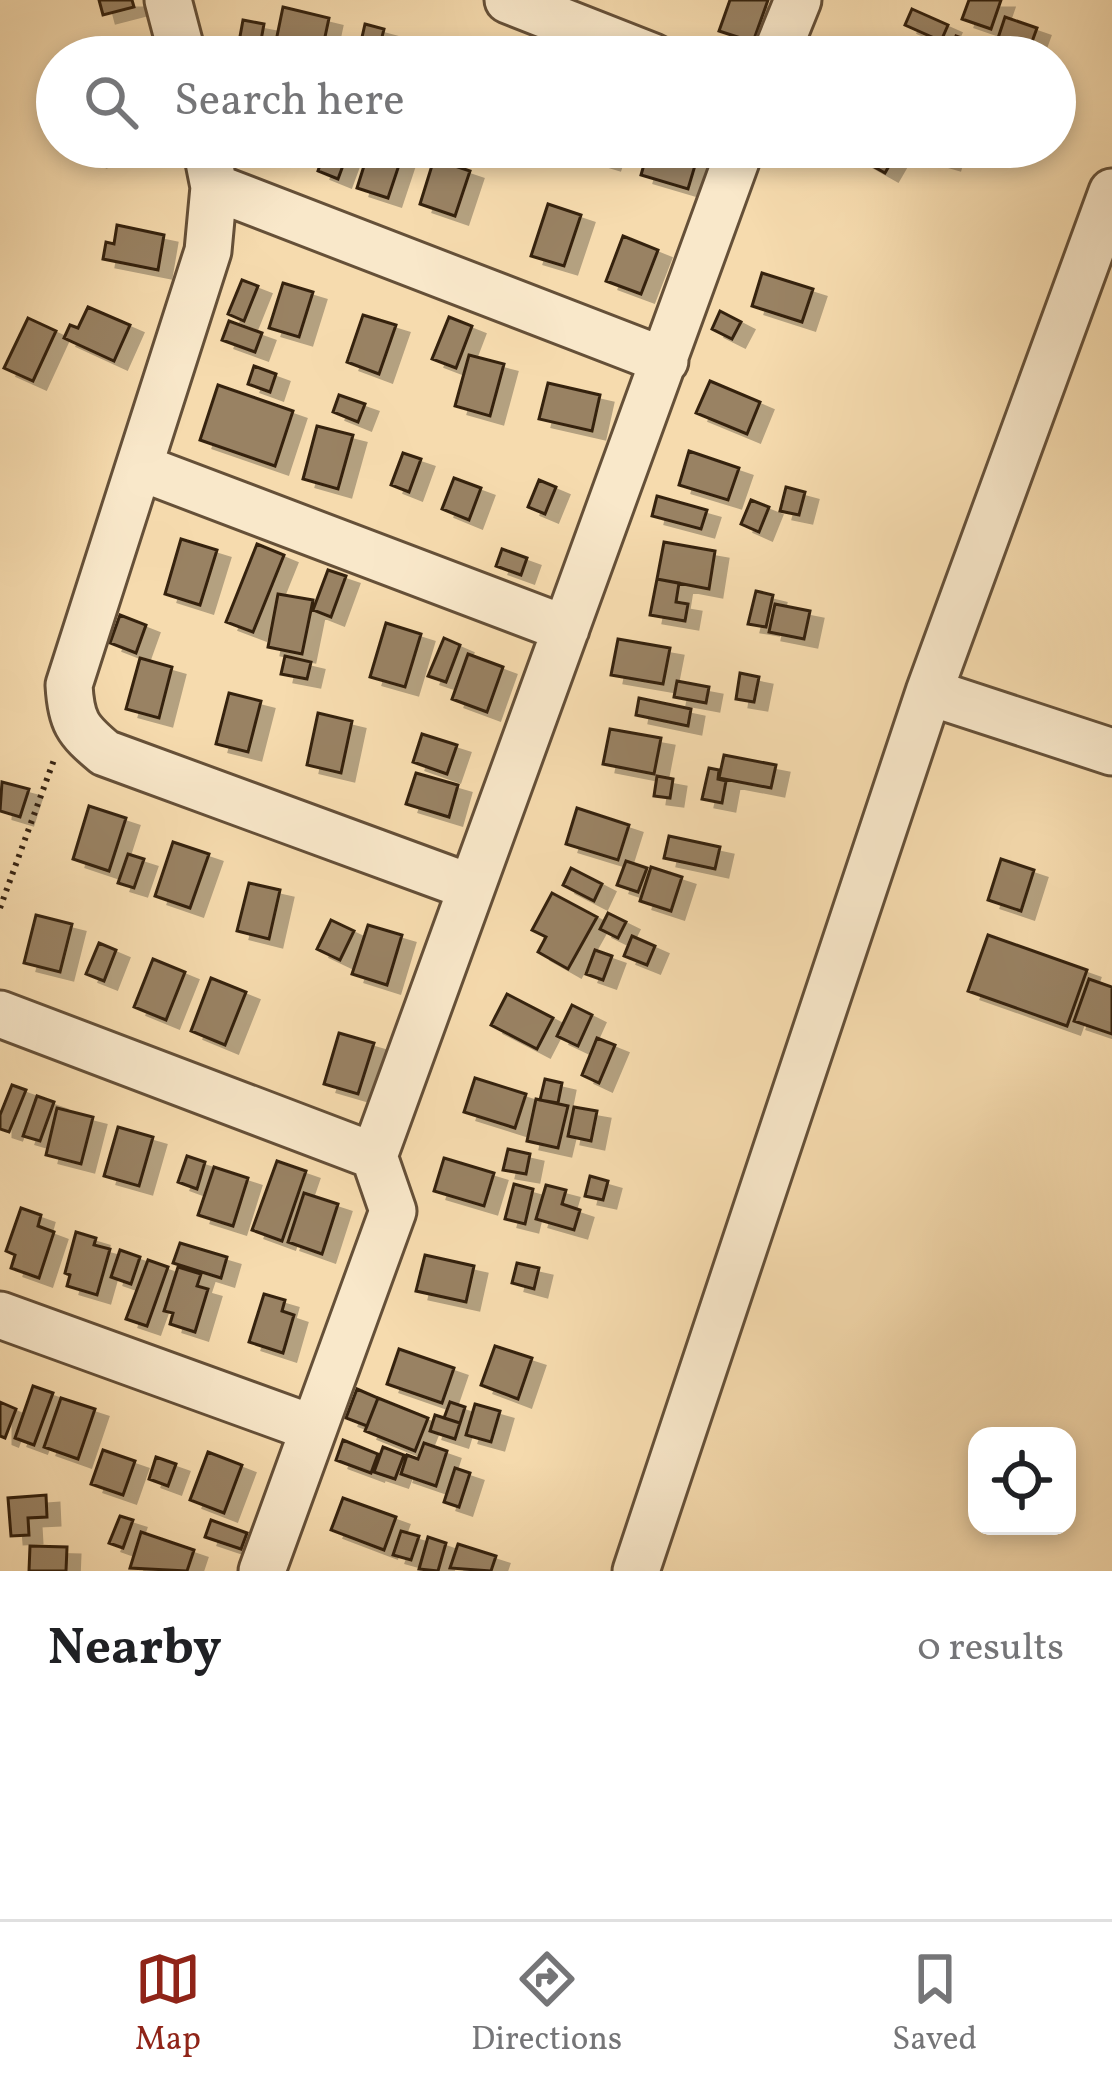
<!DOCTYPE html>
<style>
body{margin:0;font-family:Vollkorn,serif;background:#f2f2f2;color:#202124}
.controls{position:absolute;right:36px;bottom:36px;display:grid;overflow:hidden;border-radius:24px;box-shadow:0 6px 18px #0003}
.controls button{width:108px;height:108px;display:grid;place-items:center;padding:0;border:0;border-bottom:3px solid #e0e0e0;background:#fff;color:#202124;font:60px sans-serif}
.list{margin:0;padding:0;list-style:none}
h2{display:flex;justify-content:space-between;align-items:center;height:156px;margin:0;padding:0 48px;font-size:51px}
h2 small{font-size:39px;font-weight:400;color:#757577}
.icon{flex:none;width:66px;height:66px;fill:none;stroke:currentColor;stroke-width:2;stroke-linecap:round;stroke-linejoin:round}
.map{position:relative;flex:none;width:1112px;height:1571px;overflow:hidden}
.search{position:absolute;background:#fff;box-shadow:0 6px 18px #0003;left:36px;right:36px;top:36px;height:132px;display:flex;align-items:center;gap:30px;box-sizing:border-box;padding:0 42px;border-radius:66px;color:#757577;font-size:45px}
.sheet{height:348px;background:#fff}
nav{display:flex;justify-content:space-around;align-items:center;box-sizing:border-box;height:168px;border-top:3px solid #e0e0e0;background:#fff;font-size:33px;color:#757577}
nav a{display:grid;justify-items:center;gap:6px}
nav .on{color:#8f2418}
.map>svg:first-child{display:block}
.building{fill:#998263;stroke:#352211;stroke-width:3;filter:url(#shadow)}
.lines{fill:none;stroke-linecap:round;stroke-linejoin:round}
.minor-casing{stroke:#655038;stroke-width:51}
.path{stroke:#352211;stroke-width:6;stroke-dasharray:3 6;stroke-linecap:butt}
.minor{stroke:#f9e8ca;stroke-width:45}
</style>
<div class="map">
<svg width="1112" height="1571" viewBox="0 0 1112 1571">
<defs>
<filter id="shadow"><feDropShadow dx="13" dy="8" stdDeviation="0" flood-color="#0004"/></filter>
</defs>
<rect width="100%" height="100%" fill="#f6dbae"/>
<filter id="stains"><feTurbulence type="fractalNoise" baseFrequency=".00167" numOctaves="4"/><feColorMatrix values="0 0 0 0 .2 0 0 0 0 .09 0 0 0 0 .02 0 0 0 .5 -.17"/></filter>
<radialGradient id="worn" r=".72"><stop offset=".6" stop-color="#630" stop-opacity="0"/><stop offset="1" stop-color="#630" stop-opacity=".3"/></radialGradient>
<path class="building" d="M 99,0 L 132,0 L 134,7 L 103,15 Z
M 730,0 L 768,0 L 753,42 L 719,31 Z
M 969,0 L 1001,0 L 991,29 L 962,19 Z
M 283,7 L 329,18 L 322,51 L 276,41 Z
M 912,9 L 948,25 L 941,41 L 905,25 Z
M 1005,17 L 1037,28 L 1029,50 L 998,38 Z
M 243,20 L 264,24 L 260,46 L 239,42 Z
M 365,24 L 384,29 L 377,57 L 358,55 Z
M 956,36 L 994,51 L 992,57 L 948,57 Z
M 405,39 L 441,48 L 438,57 L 401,57 Z
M 127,42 L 129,57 L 80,57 L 79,50 Z
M 91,147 L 126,147 L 127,150 L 94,159 Z
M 326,147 L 349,149 L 338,179 L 318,171 Z
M 370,147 L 405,147 L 388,198 L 357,188 Z
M 575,147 L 612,147 L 607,162 L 574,152 Z
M 649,147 L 681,147 L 699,152 L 688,189 L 641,175 Z
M 839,147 L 900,147 L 885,173 Z
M 926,147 L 951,147 L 947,162 L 923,155 Z
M 434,159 L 470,171 L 455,216 L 420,204 Z
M 548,204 L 581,215 L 564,266 L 531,256 Z
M 117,225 L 164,235 L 158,270 L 103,259 L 106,242 L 114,244 Z
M 623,236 L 658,250 L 641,294 L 606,281 Z
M 762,273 L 813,289 L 802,322 L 752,306 Z
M 242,280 L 258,286 L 244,321 L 228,314 Z
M 283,283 L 313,292 L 299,337 L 269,328 Z
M 88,307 L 130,325 L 114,361 L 64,338 L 70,325 L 78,328 Z
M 720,311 L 741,322 L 732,339 L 712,329 Z
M 363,315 L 396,325 L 379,374 L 347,362 Z
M 449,317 L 472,326 L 456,368 L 432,359 Z
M 28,318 L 56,331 L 33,381 L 4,368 Z
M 229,321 L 262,333 L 255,352 L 222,340 Z
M 469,355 L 504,364 L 490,416 L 455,406 Z
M 254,366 L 276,374 L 270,392 L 248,384 Z
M 710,381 L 760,402 L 747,434 L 696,413 Z
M 548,383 L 600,395 L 592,431 L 539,419 Z
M 218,385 L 293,411 L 275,466 L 200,440 Z
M 339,395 L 365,404 L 358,422 L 333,412 Z
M 317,426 L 353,435 L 338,489 L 303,479 Z
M 689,451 L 739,468 L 728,500 L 679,485 Z
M 403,453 L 421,459 L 409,492 L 391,485 Z
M 454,478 L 481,488 L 469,520 L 442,509 Z
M 539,480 L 556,487 L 545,514 L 528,507 Z
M 786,487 L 805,492 L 799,515 L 780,511 Z
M 657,496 L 707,510 L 701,529 L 652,516 Z
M 751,500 L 769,507 L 759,532 L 741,524 Z
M 181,539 L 217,550 L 200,605 L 165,594 Z
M 664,542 L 715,551 L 709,589 L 657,579 Z
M 257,544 L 284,555 L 253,632 L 226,622 Z
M 502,549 L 527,558 L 521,575 L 496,566 Z
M 328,570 L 346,576 L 331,617 L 313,610 Z
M 657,579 L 679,583 L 676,602 L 688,604 L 685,621 L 650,615 Z
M 756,591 L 773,595 L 766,627 L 748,624 Z
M 278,594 L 313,600 L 302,654 L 268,647 Z
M 775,604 L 810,611 L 804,639 L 769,632 Z
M 120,615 L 146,625 L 136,653 L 110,643 Z
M 386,623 L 421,634 L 405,687 L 370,677 Z
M 444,638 L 460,645 L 446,682 L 428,676 Z
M 618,639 L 670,648 L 663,684 L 611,675 Z
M 468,654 L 503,667 L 487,712 L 452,699 Z
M 285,656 L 311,662 L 307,679 L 281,674 Z
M 140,658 L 172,667 L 159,718 L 126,709 Z
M 740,673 L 759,677 L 754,702 L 736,699 Z
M 677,681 L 709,687 L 706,703 L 674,697 Z
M 229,693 L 261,701 L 248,752 L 216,744 Z
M 639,698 L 691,709 L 688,726 L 636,715 Z
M 318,713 L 352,721 L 341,773 L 307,765 Z
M 610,729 L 661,738 L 654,774 L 603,764 Z
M 422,734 L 457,745 L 447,774 L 413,762 Z
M 724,755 L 776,765 L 771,788 L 719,778 Z
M 709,768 L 719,770 L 718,779 L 726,781 L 722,803 L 702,799 Z
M 416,773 L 458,785 L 449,817 L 406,804 Z
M 657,776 L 673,779 L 670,798 L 654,796 Z
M 2,782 L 29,789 L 20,817 L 0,811 Z
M 89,806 L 126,818 L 109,871 L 73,859 Z
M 577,808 L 629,825 L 618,860 L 566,844 Z
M 669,836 L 720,847 L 715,869 L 664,858 Z
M 173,842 L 209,854 L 190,908 L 155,896 Z
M 128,854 L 144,859 L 134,888 L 118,883 Z
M 1001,859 L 1034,870 L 1021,911 L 988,900 Z
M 626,861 L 647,868 L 638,892 L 617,885 Z
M 651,867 L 682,877 L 671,911 L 640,901 Z
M 571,868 L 602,884 L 594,901 L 563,885 Z
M 249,883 L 280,890 L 269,939 L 237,931 Z
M 552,893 L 597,917 L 568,969 L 538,952 L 546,937 L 532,930 Z
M 608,913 L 626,922 L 618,938 L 600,929 Z
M 36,915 L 72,924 L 60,972 L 24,963 Z
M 331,920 L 354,931 L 340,960 L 317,949 Z
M 368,925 L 402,935 L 387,985 L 352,974 Z
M 988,935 L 1087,970 L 1067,1026 L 968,991 Z
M 632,936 L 655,946 L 647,965 L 624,956 Z
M 99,943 L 116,950 L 104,981 L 86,974 Z
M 595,950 L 612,956 L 603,980 L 586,974 Z
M 153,959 L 185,972 L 166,1020 L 134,1007 Z
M 211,978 L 246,992 L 225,1045 L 191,1031 Z
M 1089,979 L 1112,987 L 1112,1034 L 1074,1021 Z
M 507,994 L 553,1018 L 537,1049 L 491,1025 Z
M 572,1005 L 592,1015 L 578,1046 L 557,1036 Z
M 339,1033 L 374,1043 L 358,1094 L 324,1084 Z
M 597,1038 L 615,1045 L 599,1083 L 582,1075 Z
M 475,1078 L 526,1094 L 515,1128 L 464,1112 Z
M 545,1079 L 562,1083 L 558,1103 L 540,1100 Z
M 12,1085 L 26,1090 L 9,1132 L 0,1129 L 0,1115 Z
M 37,1096 L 54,1102 L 40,1141 L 23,1136 Z
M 536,1099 L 568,1106 L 558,1148 L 527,1141 Z
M 574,1107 L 597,1111 L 591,1141 L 568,1136 Z
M 57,1108 L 93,1117 L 81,1164 L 46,1155 Z
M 118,1127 L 153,1137 L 139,1186 L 104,1176 Z
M 508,1149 L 530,1154 L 526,1174 L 503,1170 Z
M 187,1156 L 205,1162 L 197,1189 L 178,1182 Z
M 444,1158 L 494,1173 L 484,1206 L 434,1191 Z
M 277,1161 L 306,1171 L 282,1241 L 252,1230 Z
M 214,1167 L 248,1178 L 233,1226 L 198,1215 Z
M 590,1176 L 608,1181 L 603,1200 L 585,1196 Z
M 514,1184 L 533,1189 L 525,1224 L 505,1219 Z
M 546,1185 L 566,1190 L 562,1204 L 580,1210 L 574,1230 L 536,1219 Z
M 304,1193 L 338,1204 L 322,1254 L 288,1242 Z
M 21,1208 L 41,1215 L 38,1226 L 54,1232 L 39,1278 L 11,1268 L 15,1255 L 6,1251 Z
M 76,1232 L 96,1238 L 94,1245 L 110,1249 L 97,1295 L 67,1286 L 70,1275 L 65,1273 Z
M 180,1243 L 227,1257 L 221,1278 L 173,1263 Z
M 120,1250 L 140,1257 L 131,1284 L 111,1277 Z
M 425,1255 L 474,1266 L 466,1302 L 416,1291 Z
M 148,1260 L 168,1267 L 147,1326 L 126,1319 Z
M 517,1263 L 539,1268 L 534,1289 L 512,1283 Z
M 178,1267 L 201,1274 L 197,1286 L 208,1289 L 195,1332 L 170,1324 L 173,1313 L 164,1311 Z
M 264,1294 L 285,1300 L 282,1311 L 294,1315 L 283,1353 L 249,1342 Z
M 495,1346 L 532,1358 L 518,1399 L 481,1385 Z
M 399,1349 L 454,1368 L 442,1403 L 387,1384 Z
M 33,1386 L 53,1393 L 34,1445 L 15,1438 Z
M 357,1389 L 378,1398 L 367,1426 L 346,1418 Z
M 61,1398 L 95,1409 L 78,1459 L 44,1447 Z
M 378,1398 L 428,1418 L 415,1451 L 365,1431 Z
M 0,1402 L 16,1409 L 5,1438 L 0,1436 Z
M 450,1402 L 465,1407 L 460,1423 L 444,1418 Z
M 475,1404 L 500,1411 L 491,1442 L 466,1435 Z
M 435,1415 L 460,1423 L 455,1439 L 430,1431 Z
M 343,1440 L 378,1454 L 371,1473 L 336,1460 Z
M 424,1443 L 447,1451 L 436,1486 L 401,1474 L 407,1455 L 418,1459 Z
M 383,1447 L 404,1455 L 395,1479 L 374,1472 Z
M 103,1450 L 135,1461 L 123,1495 L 91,1484 Z
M 208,1452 L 242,1465 L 224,1513 L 190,1500 Z
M 156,1457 L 176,1464 L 168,1486 L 149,1479 Z
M 455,1468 L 470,1473 L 459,1507 L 444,1502 Z
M 46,1495 L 47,1517 L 28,1518 L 29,1535 L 11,1536 L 8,1498 Z
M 343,1498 L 396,1517 L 384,1550 L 331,1530 Z
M 120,1516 L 133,1520 L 123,1548 L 109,1543 Z
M 211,1520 L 247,1533 L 241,1549 L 205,1537 Z
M 401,1531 L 419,1536 L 411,1560 L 393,1555 Z
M 141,1532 L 194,1550 L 187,1571 L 130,1568 Z
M 428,1537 L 446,1543 L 438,1571 L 419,1569 Z
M 458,1544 L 496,1556 L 491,1571 L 450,1568 Z
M 30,1546 L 67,1547 L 66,1571 L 29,1571 Z"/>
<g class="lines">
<g class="minor-casing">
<path id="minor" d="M 168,0 L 183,57
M 508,0 L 653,57
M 775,57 L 798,0
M 206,147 L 214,187 L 208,251 L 69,685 C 71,721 77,730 105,753 L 470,887
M 214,187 L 665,361
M 139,467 L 566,629
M 929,692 L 1112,752
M 0,1014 L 374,1156
M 0,1315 L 312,1428
M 262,1571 L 393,1211 L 374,1156 L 741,147
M 636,1571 L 929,692 L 1112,192"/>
</g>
<path class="path" d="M 0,908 L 55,757"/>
<use href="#minor" class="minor"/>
</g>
<rect width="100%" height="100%" filter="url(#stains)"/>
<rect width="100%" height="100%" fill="url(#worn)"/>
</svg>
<div class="controls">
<button><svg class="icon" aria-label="locate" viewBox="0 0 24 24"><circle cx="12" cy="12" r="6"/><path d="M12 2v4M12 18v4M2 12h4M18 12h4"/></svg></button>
</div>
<div class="search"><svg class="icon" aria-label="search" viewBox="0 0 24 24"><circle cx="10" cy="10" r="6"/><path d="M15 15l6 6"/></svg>Search here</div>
</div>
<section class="sheet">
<h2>Nearby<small>0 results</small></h2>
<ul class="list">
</ul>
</section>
<nav>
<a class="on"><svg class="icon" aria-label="map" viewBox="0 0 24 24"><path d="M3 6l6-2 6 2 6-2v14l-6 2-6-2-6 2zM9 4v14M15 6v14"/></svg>Map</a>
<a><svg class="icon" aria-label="directions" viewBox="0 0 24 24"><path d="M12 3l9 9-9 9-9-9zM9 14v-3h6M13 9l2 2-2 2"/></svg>Directions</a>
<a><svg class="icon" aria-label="saved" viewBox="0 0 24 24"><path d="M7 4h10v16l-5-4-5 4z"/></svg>Saved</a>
</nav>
